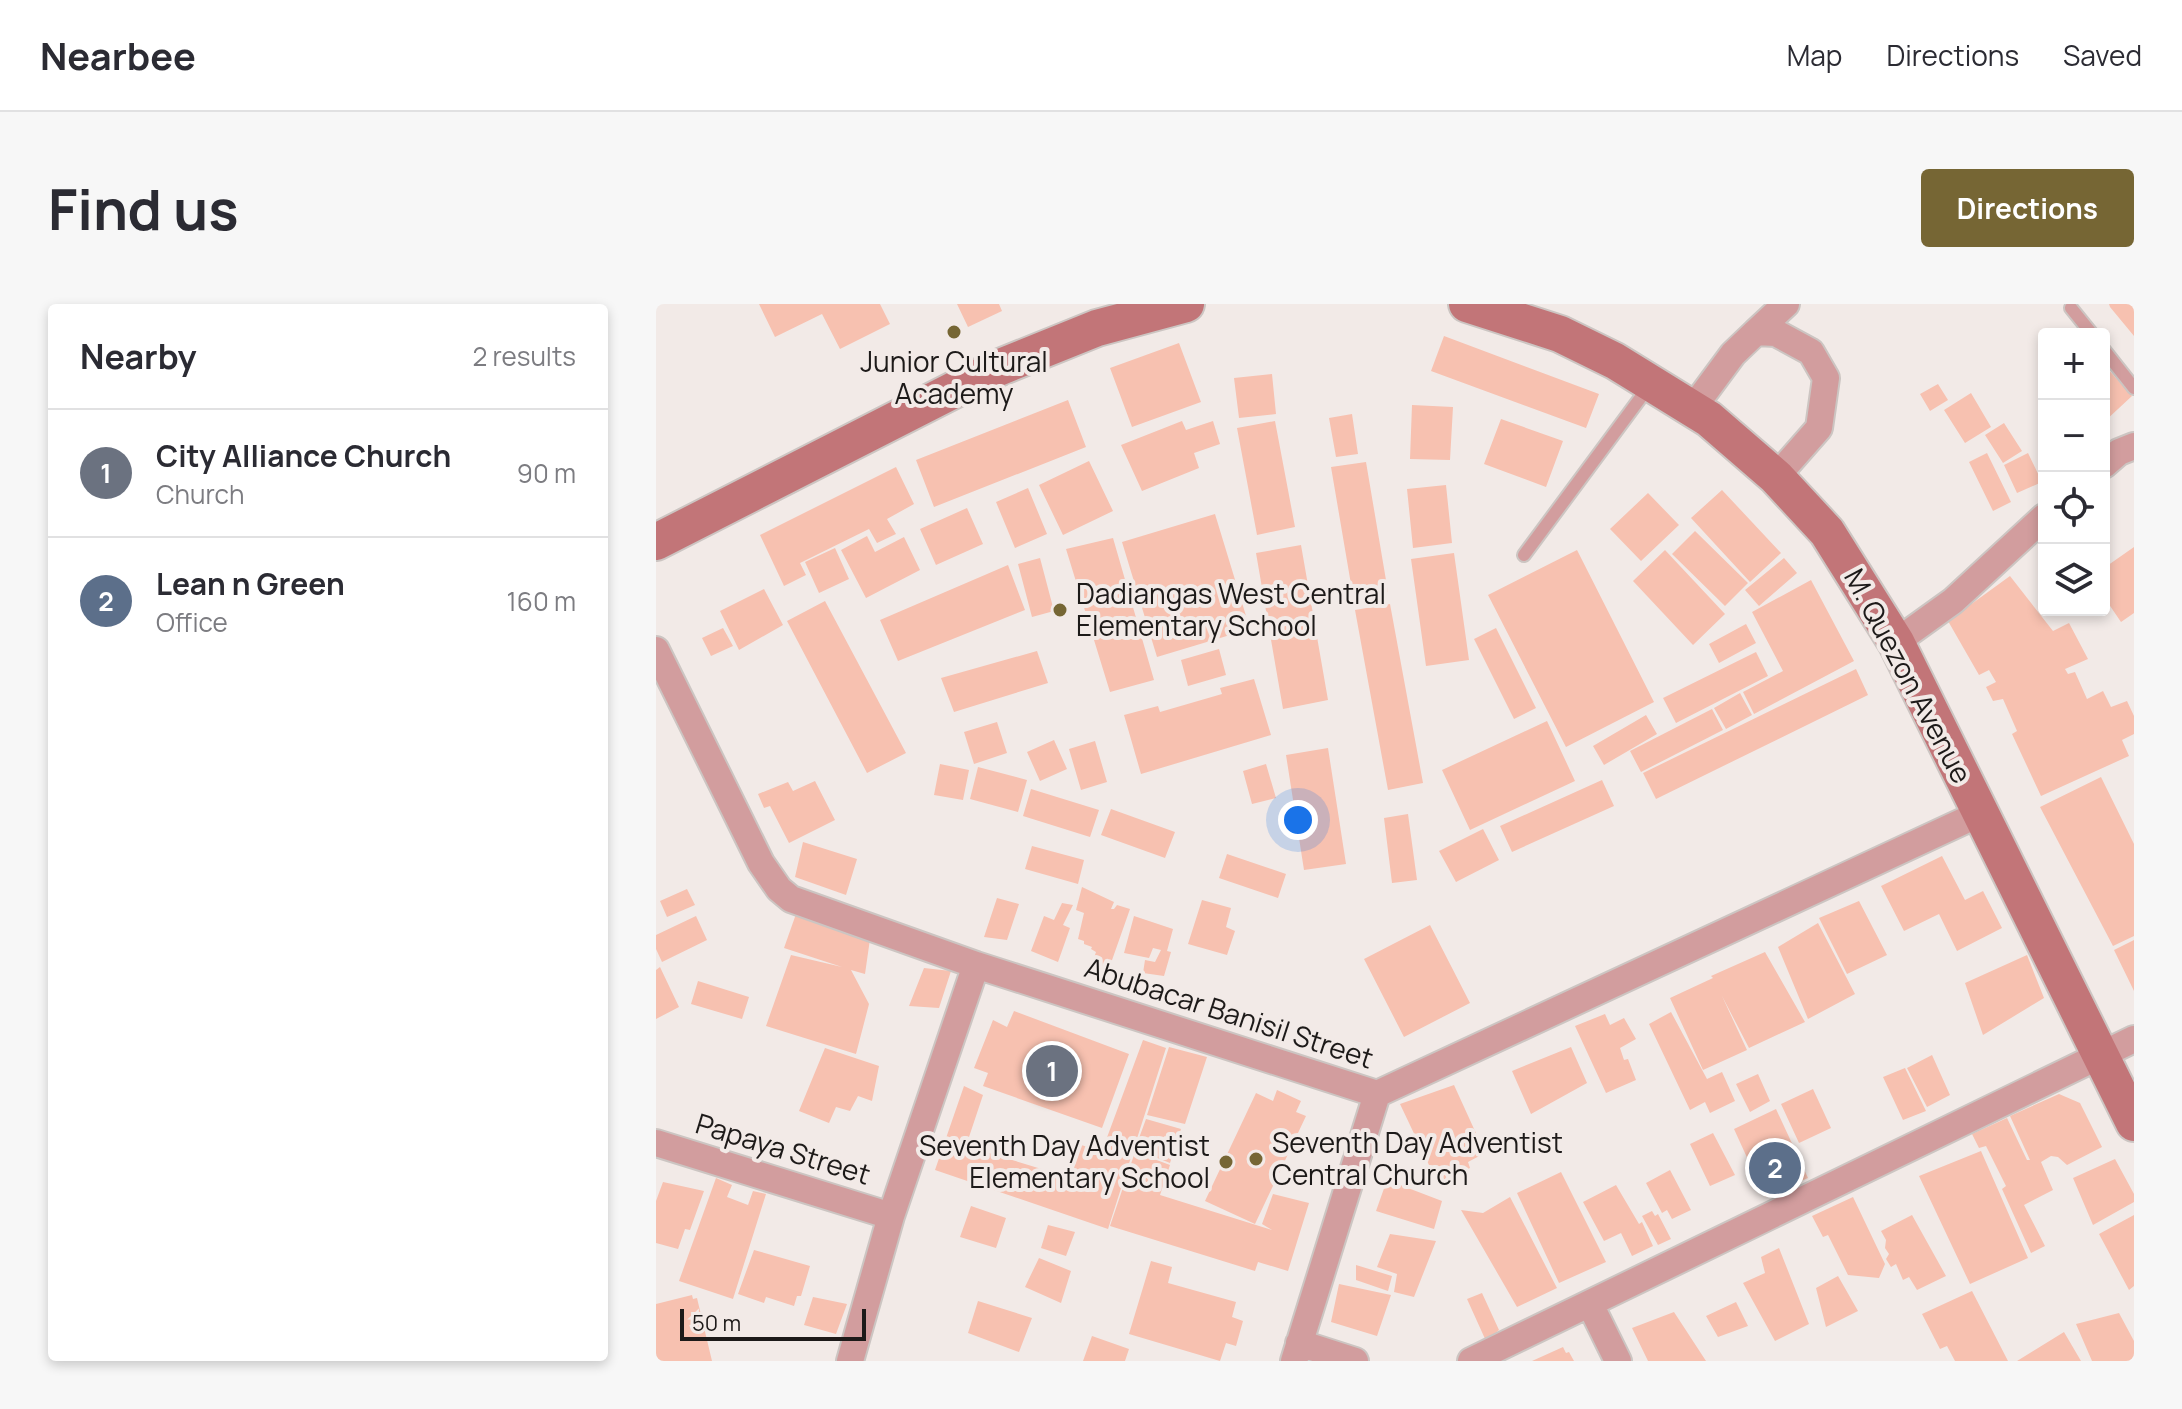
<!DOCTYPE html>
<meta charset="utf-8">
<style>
body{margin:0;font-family:Manrope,sans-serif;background:#f7f7f7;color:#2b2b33}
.controls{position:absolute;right:24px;top:24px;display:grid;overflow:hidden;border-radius:8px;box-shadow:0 4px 12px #0003}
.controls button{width:72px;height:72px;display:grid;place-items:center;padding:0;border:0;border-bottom:2px solid #e1e1e2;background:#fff;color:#2b2b33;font:40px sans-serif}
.scale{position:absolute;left:24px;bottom:20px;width:186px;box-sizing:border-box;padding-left:8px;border:4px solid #1d1a19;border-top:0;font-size:22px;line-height:28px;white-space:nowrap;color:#1d1a19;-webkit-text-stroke:6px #f2eae7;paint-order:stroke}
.you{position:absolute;left:642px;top:516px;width:28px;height:28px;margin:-20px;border:6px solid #fff;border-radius:50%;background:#1a73e8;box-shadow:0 0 0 12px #1a73e833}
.badge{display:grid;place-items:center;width:52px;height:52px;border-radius:50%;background:#766634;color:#fff;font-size:26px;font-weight:700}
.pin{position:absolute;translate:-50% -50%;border:4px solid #fff;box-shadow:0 2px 8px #0006}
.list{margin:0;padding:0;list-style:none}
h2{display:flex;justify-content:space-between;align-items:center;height:104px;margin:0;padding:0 32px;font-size:34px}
h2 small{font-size:26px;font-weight:400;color:#7c7c81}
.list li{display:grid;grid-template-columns:52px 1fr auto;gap:24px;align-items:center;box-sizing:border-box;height:128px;padding:0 32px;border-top:2px solid #e1e1e2}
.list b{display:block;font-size:30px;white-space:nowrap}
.list p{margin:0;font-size:26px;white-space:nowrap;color:#7c7c81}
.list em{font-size:26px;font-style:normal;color:#7c7c81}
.icon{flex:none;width:44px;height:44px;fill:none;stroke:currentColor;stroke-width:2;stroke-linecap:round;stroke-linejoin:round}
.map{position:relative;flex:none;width:1478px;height:1057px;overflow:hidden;border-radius:8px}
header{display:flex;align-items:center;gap:48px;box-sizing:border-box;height:112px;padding:0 40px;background:#fff;border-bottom:2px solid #e1e1e2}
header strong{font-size:38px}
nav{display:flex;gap:44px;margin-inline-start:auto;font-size:28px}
.intro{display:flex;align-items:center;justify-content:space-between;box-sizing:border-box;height:192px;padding:0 48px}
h1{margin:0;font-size:56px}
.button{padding:20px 36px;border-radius:8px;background:#766634;color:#fff;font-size:28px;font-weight:700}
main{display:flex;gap:48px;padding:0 48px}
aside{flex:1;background:#fff;border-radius:8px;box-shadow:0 4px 12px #0003}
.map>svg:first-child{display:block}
.building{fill:#f7c1b0}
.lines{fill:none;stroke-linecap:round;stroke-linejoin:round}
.lane-casing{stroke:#ccc5c2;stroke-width:16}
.street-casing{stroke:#ccc5c2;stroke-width:30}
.secondary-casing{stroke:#ccc5c2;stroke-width:40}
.lane{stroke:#d29d9e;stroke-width:12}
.street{stroke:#d29d9e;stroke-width:26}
.secondary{stroke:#c27578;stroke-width:36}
.poi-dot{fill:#766634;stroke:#f2eae7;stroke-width:3}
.labels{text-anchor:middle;stroke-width:8;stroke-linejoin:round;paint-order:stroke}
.poi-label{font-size:28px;fill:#1d1a19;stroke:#f2eae7;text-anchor:start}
.street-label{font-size:28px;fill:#1d1a19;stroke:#f2eae7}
</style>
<header>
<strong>Nearbee</strong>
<nav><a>Map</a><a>Directions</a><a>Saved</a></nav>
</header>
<div class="intro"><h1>Find us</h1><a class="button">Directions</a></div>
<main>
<aside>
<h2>Nearby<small>2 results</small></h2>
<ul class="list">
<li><span class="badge" style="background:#6b7280">1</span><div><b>City Alliance Church</b><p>Church</p></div><em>90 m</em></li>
<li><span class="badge" style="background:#5c6f8a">2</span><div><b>Lean n Green</b><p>Office</p></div><em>160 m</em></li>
</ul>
</aside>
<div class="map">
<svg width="1478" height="1057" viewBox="0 0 1478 1057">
<rect width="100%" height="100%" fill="#f2eae7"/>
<path class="building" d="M 103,0 L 224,0 L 234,20 L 184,45 L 166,10 L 119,33 Z
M 301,0 L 343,0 L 346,7 L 312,23 Z
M 1453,0 L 1478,0 L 1478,32 L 1454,3 Z
M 788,32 L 943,90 L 930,124 L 775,67 Z
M 523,39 L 545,98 L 476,123 L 454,64 Z
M 1451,64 L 1476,92 L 1448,118 L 1448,67 Z
M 616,70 L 620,110 L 583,114 L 578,74 Z
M 1282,80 L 1292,96 L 1274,107 L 1264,90 Z
M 1315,89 L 1335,123 L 1309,139 L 1288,106 Z
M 412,96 L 430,143 L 278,203 L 260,156 Z
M 756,101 L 797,103 L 794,156 L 754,155 Z
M 696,110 L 702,150 L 680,153 L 673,114 Z
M 845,115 L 907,137 L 890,183 L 828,160 Z
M 526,117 L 530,126 L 557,117 L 564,140 L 538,149 L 543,164 L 486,187 L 465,141 Z
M 619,117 L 639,223 L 601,231 L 581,124 Z
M 1348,119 L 1366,147 L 1347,159 L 1329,131 Z
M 1331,149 L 1355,198 L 1337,207 L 1313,158 Z
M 1372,149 L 1386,178 L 1361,189 L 1348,161 Z
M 433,157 L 457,207 L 407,231 L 383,181 Z
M 710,158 L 732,288 L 697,292 L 675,163 Z
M 240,163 L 258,200 L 231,215 L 240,230 L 221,239 L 213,225 L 144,259 L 150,271 L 128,282 L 104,231 Z
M 790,181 L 796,239 L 757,244 L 751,185 Z
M 372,184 L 391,230 L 359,244 L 340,198 Z
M 1066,186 L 1125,249 L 1094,278 L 1035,214 Z
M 992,189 L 1023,221 L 985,257 L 954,225 Z
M 311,204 L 327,240 L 280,261 L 264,225 Z
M 559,210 L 594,325 L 501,353 L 466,238 Z
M 1039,227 L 1092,279 L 1069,302 L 1016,250 Z
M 211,232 L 219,248 L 248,233 L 264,266 L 210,294 L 185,246 Z
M 457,234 L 498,376 L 454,388 L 410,245 Z
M 645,241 L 672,396 L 627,405 L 600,249 Z
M 1478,243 L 1478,309 L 1465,318 L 1448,293 L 1448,264 Z
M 179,244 L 193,275 L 163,289 L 149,258 Z
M 921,246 L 998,398 L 910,443 L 832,291 Z
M 1009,246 L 1069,310 L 1037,341 L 977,277 Z
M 798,249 L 813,356 L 770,362 L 755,255 Z
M 384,254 L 398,307 L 376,313 L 362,260 Z
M 1128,254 L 1141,269 L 1103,302 L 1089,286 Z
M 352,261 L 369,306 L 242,357 L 224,316 Z
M 1354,272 L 1397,327 L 1413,319 L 1432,355 L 1409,365 L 1412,370 L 1419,368 L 1431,395 L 1447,387 L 1455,403 L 1471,397 L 1478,412 L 1478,430 L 1466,436 L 1473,452 L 1385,492 L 1356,430 L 1361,427 L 1347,395 L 1337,397 L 1330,383 L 1340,378 L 1333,366 L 1323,371 L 1292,317 Z
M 1155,276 L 1198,357 L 1098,410 L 1087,388 L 1127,367 L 1096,308 Z
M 108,285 L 127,321 L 83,346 L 64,307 Z
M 169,297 L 250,449 L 211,469 L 131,317 Z
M 734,300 L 767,479 L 732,486 L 699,306 Z
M 1090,320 L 1100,339 L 1063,359 L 1053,340 Z
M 67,324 L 77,342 L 55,352 L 46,334 Z
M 840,324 L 880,404 L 858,415 L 818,335 Z
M 563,345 L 570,371 L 532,382 L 525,356 Z
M 381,347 L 392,379 L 298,408 L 285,374 Z
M 1100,348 L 1112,372 L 1020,419 L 1007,394 Z
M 1200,365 L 1212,391 L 1000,495 L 987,469 Z
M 598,375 L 615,431 L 485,470 L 468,411 L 502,402 L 504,408 L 566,390 L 564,384 Z
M 1084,389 L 1096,411 L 1070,425 L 1058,404 Z
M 1056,405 L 1067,426 L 985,468 L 974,447 Z
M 990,411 L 1001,430 L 948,461 L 937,442 Z
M 891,417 L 919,477 L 814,526 L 786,466 Z
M 341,418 L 351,449 L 318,460 L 308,428 Z
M 398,436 L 411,465 L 384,477 L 371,448 Z
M 439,437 L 451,478 L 425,486 L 413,445 Z
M 672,444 L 690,560 L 648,566 L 630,451 Z
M 284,460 L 313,466 L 307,496 L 278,491 Z
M 610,460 L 620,494 L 596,500 L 587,467 Z
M 322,463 L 371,476 L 362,508 L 314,495 Z
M 1445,473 L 1478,540 L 1478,632 L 1457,642 L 1384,503 Z
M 946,476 L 958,502 L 856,548 L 844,522 Z
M 159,477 L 179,516 L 133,539 L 114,502 L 108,504 L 102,490 L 132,478 L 137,487 Z
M 375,485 L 443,506 L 434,533 L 367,512 Z
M 455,505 L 519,528 L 509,554 L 445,531 Z
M 752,510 L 761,576 L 736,579 L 728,514 Z
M 827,525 L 843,556 L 800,578 L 783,547 Z
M 147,538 L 201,555 L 190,591 L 139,573 Z
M 376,542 L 428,556 L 422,580 L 369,565 Z
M 571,550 L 630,570 L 622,594 L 563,574 Z
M 1286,552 L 1309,596 L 1327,587 L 1346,624 L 1301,647 L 1283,610 L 1248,627 L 1225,582 Z
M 426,583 L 458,598 L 455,605 L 458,605 L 461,601 L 474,605 L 449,676 L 432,671 L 440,648 L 435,645 L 436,643 L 428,640 L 428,637 L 422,635 L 428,609 L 420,606 Z
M 31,585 L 39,601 L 11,613 L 4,597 Z
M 341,594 L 363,600 L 351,636 L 328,633 Z
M 546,596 L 575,604 L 570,623 L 579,627 L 571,651 L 532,640 Z
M 1203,597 L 1231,651 L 1191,670 L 1163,614 Z
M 406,599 L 417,601 L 407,621 L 414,624 L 402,658 L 375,647 L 388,612 L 398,616 Z
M 140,610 L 214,635 L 209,670 L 195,666 L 213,700 L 200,750 L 110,722 L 135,651 L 186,663 L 128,644 Z
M 40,612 L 51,636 L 6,658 L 0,645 L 0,631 Z
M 478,612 L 517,625 L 511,647 L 515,648 L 508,672 L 487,669 L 489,656 L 499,658 L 505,646 L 497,644 L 493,654 L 468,649 Z
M 1162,619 L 1199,690 L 1152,715 L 1122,643 Z
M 774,621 L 814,699 L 748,733 L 708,655 Z
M 1478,636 L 1478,687 L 1458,646 Z
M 1109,648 L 1149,718 L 1093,744 L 1066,692 L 1091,746 L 1047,766 L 1014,694 L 1057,674 L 1055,672 Z
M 1371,651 L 1388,694 L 1327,731 L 1309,679 Z
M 4,663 L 23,703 L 0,715 L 0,666 Z
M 268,664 L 295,667 L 283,704 L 253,702 Z
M 42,677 L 93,693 L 86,715 L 35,700 Z
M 358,707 L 473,750 L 446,824 L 327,782 L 332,769 L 318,764 L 337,716 L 351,723 Z
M 1015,708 L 1051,775 L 1066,768 L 1079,797 L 1054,809 L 1049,798 L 1034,806 L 993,720 Z
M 949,710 L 954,721 L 968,714 L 980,735 L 964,744 L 968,756 L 972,755 L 980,776 L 950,789 L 919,722 Z
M 487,736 L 510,744 L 452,925 L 279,866 L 308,782 L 327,791 L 310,842 L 415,874 L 425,841 L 446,847 Z
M 513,743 L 551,753 L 529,820 L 491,811 Z
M 915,743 L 931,779 L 875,810 L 856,767 Z
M 169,744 L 223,762 L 216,797 L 202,792 L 194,807 L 180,803 L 173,819 L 143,807 Z
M 1276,751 L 1294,791 L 1271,803 L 1251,764 Z
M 1249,764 L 1270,807 L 1247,816 L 1227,773 Z
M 1102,770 L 1114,797 L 1094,808 L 1080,780 Z
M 798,781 L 829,849 L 812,858 L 814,864 L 782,880 L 744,800 Z
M 1157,785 L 1175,824 L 1143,839 L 1125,800 Z
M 621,786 L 645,797 L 640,808 L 650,812 L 599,920 L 549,897 L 600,789 L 617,797 Z
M 1403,790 L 1424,799 L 1446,843 L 1411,861 L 1402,853 L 1395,852 L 1385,858 L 1397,886 L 1368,901 L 1389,942 L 1375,949 L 1346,885 L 1350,882 L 1330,842 L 1323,844 L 1316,830 L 1351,814 L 1371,856 L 1374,856 L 1354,812 Z
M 1120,805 L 1152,874 L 1109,893 L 1078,825 Z
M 490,815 L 525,825 L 514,859 L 479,845 Z
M 1057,829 L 1079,871 L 1054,882 L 1034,840 Z
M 1325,847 L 1372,954 L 1314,980 L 1263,872 Z
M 479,848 L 514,861 L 504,891 L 616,926 L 606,920 L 617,890 L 653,899 L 632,967 L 602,958 L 599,967 L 454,922 Z
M 1459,855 L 1478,890 L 1478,898 L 1437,921 L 1417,874 Z
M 1014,866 L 1035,906 L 1016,915 L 1011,906 L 1006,909 L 990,879 Z
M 905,868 L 950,958 L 903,979 L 861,889 Z
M 60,874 L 76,881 L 71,893 L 92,901 L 97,887 L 110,890 L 77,995 L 23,977 Z
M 731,876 L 786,897 L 778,925 L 720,907 Z
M 7,878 L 48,887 L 34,926 L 29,925 L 22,945 L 0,939 L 0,897 Z
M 960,881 L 983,920 L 986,918 L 997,942 L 976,952 L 965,929 L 948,937 L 927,898 Z
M 854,893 L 901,984 L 861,1003 L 805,906 L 827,909 Z
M 1197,893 L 1229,960 L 1223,974 L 1192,971 L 1172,931 L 1167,933 L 1156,912 Z
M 315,902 L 350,914 L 340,944 L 304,933 Z
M 996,907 L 999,912 L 1002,910 L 1015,935 L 1002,941 L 986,912 Z
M 1256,911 L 1290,972 L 1261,986 L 1253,973 L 1247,976 L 1240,960 L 1235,963 L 1230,955 L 1233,950 L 1229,944 L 1230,936 L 1225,927 Z
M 1478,911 L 1478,982 L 1473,986 L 1443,930 Z
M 392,921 L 419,928 L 410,952 L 385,944 Z
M 734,930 L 780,937 L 758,993 L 738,988 L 741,970 L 721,963 Z
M 1123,944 L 1153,1020 L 1119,1037 L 1087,979 L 1109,969 L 1105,953 Z
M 98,946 L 154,962 L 145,992 L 141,992 L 138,1002 L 110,993 L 108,999 L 82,990 Z
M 383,954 L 415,967 L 405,999 L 369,983 Z
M 495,957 L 516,963 L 512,979 L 580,998 L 576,1013 L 587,1017 L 580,1042 L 570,1039 L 564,1057 L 473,1030 Z
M 700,961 L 736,972 L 732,987 L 700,976 Z
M 1182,972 L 1202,1007 L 1170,1023 L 1160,984 Z
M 683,980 L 735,991 L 721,1032 L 675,1018 Z
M 1316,987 L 1352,1057 L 1299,1057 L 1291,1042 L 1284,1045 L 1266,1010 Z
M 826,989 L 843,1026 L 830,1037 L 811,995 Z
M 36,991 L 37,995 L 41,994 L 56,1057 L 0,1057 L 0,1000 Z
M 157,993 L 191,1000 L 180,1030 L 148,1021 Z
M 322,997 L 376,1014 L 363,1048 L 312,1029 Z
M 1080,998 L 1092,1022 L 1062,1033 L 1050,1012 Z
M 1018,1008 L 1050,1057 L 992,1057 L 976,1024 Z
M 1463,1009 L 1478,1037 L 1478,1057 L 1436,1057 L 1420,1020 Z
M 1408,1028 L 1425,1057 L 1361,1057 Z
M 436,1032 L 473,1045 L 469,1057 L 427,1057 Z
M 907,1043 L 910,1049 L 913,1048 L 918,1057 L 876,1057 Z"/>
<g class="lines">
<g class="lane-casing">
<path id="lane" d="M 1415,4 L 1436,30
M 1448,46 L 1478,84
M 868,251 L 994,81"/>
</g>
<g class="street-casing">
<path id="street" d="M 1100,28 L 1130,0
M 1037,104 L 1077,50 L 1100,28 L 1120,29 L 1155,48 L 1170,74 L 1163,124 L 1120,173
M 1448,161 L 1463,148 L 1478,142
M 1240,338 L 1297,297 L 1388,213
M 0,346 L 105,559 L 123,585 L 135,595 L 320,661 L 721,790 L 1325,509
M 0,839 L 235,912
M 934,1000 L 962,1057
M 643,1039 L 699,1057
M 194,1057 L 235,912 L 320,661
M 638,1057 L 721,790
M 815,1057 L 1478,735"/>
</g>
<g class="secondary-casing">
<path id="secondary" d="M 811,0 L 904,30 L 959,57 L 1053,115 L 1120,173 L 1171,228 L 1240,338 L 1478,819
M 0,238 L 337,66 L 441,24 L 530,0"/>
</g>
<use href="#lane" class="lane"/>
<use href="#street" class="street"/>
<use href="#secondary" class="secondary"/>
</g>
<g class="poi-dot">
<circle cx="298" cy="28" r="8"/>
<circle cx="404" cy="306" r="8"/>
<circle cx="600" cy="855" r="8"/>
<circle cx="570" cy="858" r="8"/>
</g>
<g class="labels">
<g class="poi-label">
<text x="298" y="68" text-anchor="middle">Junior Cultural<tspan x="298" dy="32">Academy</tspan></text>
<text x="420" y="300">Dadiangas West Central<tspan x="420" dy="32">Elementary School</tspan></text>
<text x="616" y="849">Seventh Day Adventist<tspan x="616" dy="32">Central Church</tspan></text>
<text x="554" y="852" text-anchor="end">Seventh Day Adventist<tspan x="554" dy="32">Elementary School</tspan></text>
</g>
<g class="street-label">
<text transform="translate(1252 372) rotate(62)" y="10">M. Quezon Avenue</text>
<text transform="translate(573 709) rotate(18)" y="10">Abubacar Banisil Street</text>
<text transform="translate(127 845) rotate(17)" y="10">Papaya Street</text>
</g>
</g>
</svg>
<div class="controls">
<button>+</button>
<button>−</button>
<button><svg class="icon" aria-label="locate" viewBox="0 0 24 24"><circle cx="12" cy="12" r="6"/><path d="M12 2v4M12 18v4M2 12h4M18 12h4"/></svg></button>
<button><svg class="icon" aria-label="layers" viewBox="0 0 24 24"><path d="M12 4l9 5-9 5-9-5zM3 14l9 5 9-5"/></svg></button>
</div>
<div class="scale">50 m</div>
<div class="you"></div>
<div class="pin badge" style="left:396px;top:767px;background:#6b7280">1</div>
<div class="pin badge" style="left:1119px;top:864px;background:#5c6f8a">2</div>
</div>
</main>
